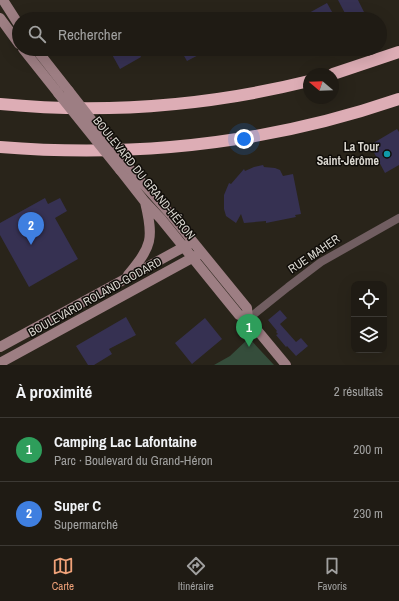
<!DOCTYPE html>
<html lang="fr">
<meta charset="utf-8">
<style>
body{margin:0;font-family:"Archivo Narrow",sans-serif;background:#2c2822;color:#f1f3f6}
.controls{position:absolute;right:12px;bottom:12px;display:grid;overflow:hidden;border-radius:8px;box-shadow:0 4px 16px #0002}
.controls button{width:36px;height:36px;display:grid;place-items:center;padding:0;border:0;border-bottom:1px solid #3c3934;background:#1f1b14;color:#f1f3f6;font:20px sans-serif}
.compass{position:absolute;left:303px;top:68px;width:36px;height:36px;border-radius:50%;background:#1f1b14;box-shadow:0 4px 16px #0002;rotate:289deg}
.you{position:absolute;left:244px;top:139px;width:14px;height:14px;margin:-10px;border:3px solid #fff;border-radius:50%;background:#1a73e8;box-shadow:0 0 0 6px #1a73e833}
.badge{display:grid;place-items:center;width:26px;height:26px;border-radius:50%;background:#f0a279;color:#fff;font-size:13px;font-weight:700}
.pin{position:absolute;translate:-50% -33px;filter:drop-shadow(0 1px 2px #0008)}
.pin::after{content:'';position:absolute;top:21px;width:14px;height:12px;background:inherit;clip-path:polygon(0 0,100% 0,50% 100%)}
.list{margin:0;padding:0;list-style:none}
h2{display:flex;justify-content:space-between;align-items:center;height:52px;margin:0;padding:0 16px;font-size:17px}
h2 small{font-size:13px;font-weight:400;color:#a1a1a0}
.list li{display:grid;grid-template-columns:26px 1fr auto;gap:12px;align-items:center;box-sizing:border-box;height:64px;padding:0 16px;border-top:1px solid #3c3934}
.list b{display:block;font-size:15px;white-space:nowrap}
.list p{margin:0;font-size:13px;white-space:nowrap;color:#a1a1a0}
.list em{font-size:13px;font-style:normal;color:#a1a1a0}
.icon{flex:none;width:22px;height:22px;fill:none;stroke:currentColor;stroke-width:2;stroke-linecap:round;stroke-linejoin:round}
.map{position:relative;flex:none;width:399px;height:365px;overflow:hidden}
.search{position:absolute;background:#1f1b14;box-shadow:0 4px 16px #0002;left:12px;right:12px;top:12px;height:44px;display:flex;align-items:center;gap:10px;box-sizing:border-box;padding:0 14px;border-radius:22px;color:#a1a1a0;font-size:15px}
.sheet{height:180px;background:#1f1b14}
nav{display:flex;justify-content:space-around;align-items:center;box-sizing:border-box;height:56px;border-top:1px solid #3c3934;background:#1f1b14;font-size:11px;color:#a1a1a0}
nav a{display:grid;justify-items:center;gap:2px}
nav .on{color:#f0a279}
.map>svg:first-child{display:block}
.green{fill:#354d3b}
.building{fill:#363152}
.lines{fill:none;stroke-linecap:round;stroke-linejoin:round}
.street{stroke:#715e61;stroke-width:8}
.secondary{stroke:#9d7e83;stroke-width:10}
.highway{stroke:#ddadb5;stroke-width:12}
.secondary-bridge{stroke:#9d7e83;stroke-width:10}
.culture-dot{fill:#0f9aa8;stroke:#100d09;stroke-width:1.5}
.labels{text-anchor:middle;stroke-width:3;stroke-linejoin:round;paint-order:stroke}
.poi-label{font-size:12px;font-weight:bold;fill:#d9d6cf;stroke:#100d09;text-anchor:end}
.street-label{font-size:12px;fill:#d9d6cf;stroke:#100d09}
</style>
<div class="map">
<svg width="399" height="365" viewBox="0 0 399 365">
<rect width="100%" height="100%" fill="#29241a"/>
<path class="green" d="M 249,338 L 274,365 L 214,365 L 230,356 Z"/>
<path class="building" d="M 338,0 L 358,0 L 364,12 L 353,19 L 348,19 Z
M 327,3 L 336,19 L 298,19 Z
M 109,49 L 137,49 L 141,57 L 120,69 Z
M 180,49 L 210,49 L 187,61 Z
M 397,129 L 399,132 L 399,165 L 385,173 L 370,145 Z
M 263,165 L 264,167 L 275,168 L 280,170 L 283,176 L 293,174 L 301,214 L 295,215 L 296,217 L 266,223 L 266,221 L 244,223 L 241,214 L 236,223 L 226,216 L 224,209 L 224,195 L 229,183 L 231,184 L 244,169 L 245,171 L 254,167 Z
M 45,198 L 48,204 L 60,198 L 67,211 L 55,218 L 78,259 L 29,287 L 0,235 L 0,223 Z
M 280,310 L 287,318 L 280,324 L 296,342 L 301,338 L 308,346 L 296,356 L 287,346 L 286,347 L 276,335 L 278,334 L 276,332 L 277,331 L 268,320 Z
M 126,317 L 136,335 L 109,349 L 112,354 L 94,365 L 88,365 L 76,346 Z
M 205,318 L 222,339 L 192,364 L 175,343 Z"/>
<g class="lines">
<path class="street" d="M 248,319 L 288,287 L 321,262 L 399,218"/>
<path class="secondary" d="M 3,0 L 19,25
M 0,18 L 19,44
M 23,49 L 58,93
M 36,49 L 69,91
M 130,169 L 172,216 L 247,308 L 248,319
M 120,170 L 145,202 L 161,219 L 230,304 L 239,315 L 248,319 L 286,365
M 128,275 C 152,246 154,239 145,202
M 0,347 L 193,242
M 0,363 L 201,253"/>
<path class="highway" d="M 333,74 L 399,52
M 0,104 C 104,114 208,106 309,81
M 0,147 C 135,158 271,143 399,99"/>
<path class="secondary-bridge" d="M 69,91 L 130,169
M 58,93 L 120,170"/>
</g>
<circle class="culture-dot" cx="387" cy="154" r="4"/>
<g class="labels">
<g class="poi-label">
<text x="379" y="151">La Tour<tspan x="379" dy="14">Saint-Jérôme</tspan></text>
</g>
<g class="street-label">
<text transform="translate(144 178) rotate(51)" y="4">BOULEVARD DU GRAND-HÉRON</text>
<text transform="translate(314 254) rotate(-34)" y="4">RUE MAHER</text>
<text transform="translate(95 297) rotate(-29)" y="4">BOULEVARD ROLAND-GODARD</text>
</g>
</g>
</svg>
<div class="controls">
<button><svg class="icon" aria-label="locate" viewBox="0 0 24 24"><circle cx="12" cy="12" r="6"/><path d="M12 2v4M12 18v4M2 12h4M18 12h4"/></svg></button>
<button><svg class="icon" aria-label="layers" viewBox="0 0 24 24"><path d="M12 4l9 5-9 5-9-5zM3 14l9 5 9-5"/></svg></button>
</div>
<svg class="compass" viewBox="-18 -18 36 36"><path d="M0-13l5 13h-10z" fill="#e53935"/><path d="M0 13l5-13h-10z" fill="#a1a1a0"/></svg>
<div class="you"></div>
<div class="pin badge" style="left:249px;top:347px;background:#2e9e5b">1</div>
<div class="pin badge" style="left:31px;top:245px;background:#3f7fe0">2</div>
<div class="search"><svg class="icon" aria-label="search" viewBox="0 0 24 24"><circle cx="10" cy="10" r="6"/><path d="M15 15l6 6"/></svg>Rechercher</div>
</div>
<section class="sheet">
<h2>À proximité<small>2 résultats</small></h2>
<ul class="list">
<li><span class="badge" style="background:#2e9e5b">1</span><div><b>Camping Lac Lafontaine</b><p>Parc · Boulevard du Grand-Héron</p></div><em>200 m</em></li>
<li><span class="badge" style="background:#3f7fe0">2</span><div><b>Super C</b><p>Supermarché</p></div><em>230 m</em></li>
</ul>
</section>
<nav>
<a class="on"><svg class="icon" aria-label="map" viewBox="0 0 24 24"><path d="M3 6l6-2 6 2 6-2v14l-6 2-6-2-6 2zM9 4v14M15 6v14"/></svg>Carte</a>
<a><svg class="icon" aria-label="directions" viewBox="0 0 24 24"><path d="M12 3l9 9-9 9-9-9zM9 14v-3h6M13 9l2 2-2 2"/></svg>Itinéraire</a>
<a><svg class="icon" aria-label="saved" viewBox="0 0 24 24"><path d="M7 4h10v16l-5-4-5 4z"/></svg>Favoris</a>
</nav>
